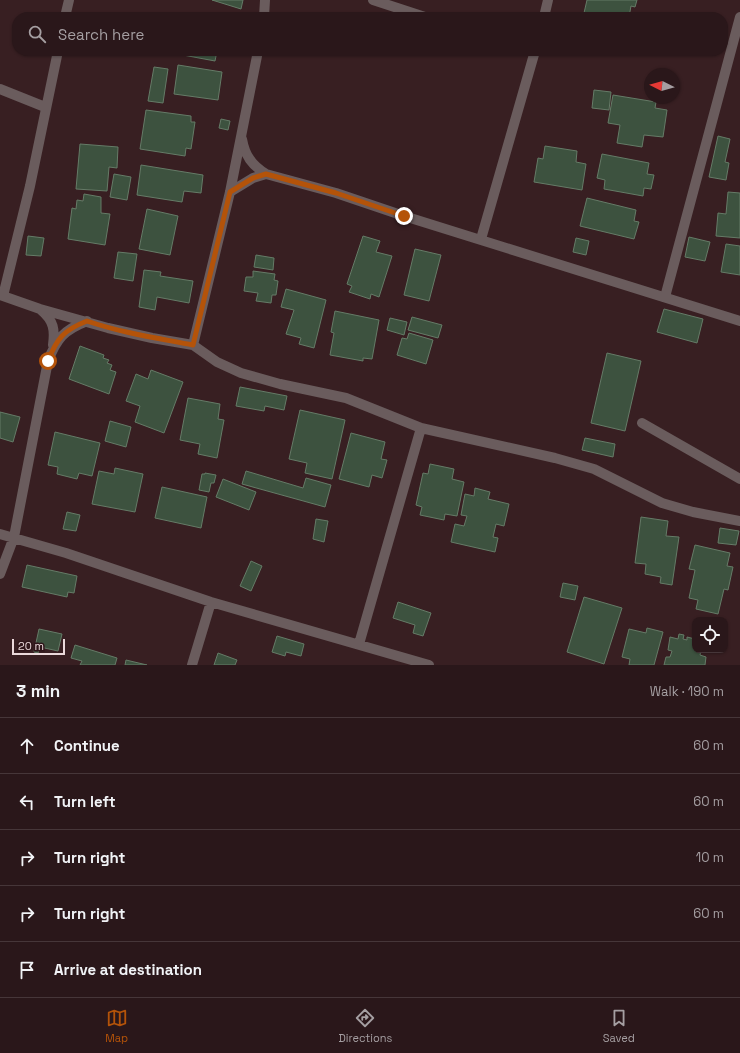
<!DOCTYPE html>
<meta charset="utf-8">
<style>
body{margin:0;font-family:"Space Grotesk",sans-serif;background:#322023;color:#f1f3f6}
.controls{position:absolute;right:12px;bottom:12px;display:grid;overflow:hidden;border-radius:8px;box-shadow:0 1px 3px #0004}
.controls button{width:36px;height:36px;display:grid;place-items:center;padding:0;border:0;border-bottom:1px solid #463639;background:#2a171a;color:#f1f3f6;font:20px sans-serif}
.compass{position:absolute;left:644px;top:68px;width:36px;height:36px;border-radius:50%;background:#2a171a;box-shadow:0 1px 3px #0004;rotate:276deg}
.scale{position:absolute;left:12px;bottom:10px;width:53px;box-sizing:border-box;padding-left:4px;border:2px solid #ebd9db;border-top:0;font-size:11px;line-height:14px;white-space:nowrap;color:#ebd9db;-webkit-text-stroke:3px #2e1519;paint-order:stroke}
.stop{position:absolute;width:12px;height:12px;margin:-9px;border:3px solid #b45309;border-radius:50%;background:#fff}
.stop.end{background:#b45309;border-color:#fff;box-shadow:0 1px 4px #0008}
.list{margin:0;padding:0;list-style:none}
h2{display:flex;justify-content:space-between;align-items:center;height:52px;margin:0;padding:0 16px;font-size:17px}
h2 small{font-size:13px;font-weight:400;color:#a59fa2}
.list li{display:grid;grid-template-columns:26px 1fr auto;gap:12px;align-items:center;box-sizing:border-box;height:56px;padding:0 16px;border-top:1px solid #463639}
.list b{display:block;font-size:15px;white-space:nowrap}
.list em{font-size:13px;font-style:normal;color:#a59fa2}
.icon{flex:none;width:22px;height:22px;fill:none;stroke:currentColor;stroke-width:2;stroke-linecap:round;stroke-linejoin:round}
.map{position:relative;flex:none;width:740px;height:665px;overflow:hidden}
.search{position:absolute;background:#2a171a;box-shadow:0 1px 3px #0004;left:12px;right:12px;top:12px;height:44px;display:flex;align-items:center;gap:10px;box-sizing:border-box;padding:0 14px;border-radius:16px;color:#a59fa2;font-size:15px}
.sheet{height:332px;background:#2a171a}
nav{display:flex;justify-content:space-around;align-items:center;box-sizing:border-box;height:56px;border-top:1px solid #463639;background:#2a171a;font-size:11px;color:#a59fa2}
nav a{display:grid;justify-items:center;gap:2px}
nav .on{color:#b45309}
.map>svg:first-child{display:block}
.building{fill:#3d523f;stroke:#657b67}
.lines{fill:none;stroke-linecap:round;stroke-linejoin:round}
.minor{stroke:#6a5c5d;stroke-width:10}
.route{stroke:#b45309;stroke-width:5}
</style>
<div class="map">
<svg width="740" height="665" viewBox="0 0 740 665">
<rect width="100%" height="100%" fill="#381f22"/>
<path class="building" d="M 212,0 L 243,0 L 241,9 Z
M 587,0 L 637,0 L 635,7 L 631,6 L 629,17 L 603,17 L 584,13 Z
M 182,14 L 198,17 L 181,17 Z
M 183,51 L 217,51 L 215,61 L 183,55 Z
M 178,65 L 222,72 L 218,100 L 174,94 Z
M 154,67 L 168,69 L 163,103 L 148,101 Z
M 594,90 L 611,92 L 609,110 L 592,108 Z
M 613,95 L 656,102 L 655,108 L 667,110 L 663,137 L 644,135 L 642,147 L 617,143 L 620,125 L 608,123 Z
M 146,110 L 191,116 L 191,122 L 195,122 L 191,149 L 186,148 L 185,156 L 140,149 Z
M 221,119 L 230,121 L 228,130 L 219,128 Z
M 718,136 L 730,139 L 725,162 L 729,163 L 726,180 L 709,177 Z
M 80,144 L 118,147 L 117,168 L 109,167 L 107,191 L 76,189 Z
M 545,146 L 577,151 L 576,162 L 586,164 L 582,190 L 534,182 L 538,158 L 543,159 Z
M 602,154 L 649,163 L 647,174 L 654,175 L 651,189 L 644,188 L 643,196 L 604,189 L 605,180 L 597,178 Z
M 141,165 L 203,175 L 201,193 L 184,191 L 182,202 L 137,195 Z
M 114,174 L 131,177 L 127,200 L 110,197 Z
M 728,192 L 740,193 L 740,238 L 716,236 L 718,213 L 726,214 Z
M 84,194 L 101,197 L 101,213 L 110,214 L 105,245 L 68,239 L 72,208 L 76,209 L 77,200 L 83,201 Z
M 587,198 L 636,210 L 634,221 L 639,222 L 634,239 L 580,226 Z
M 147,209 L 178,216 L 170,255 L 139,249 Z
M 28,236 L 44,238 L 41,256 L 26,255 Z
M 363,236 L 380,241 L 376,252 L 392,256 L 379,297 L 371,294 L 370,299 L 349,292 L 352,286 L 347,284 Z
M 689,237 L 710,242 L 705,261 L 685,257 Z
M 576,238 L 589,241 L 586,255 L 573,252 Z
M 726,244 L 740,246 L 740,275 L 721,272 Z
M 415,249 L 441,255 L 429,301 L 404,295 Z
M 118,252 L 137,254 L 133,281 L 114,278 Z
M 256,255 L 274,258 L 273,270 L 254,267 Z
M 144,270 L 161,272 L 160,276 L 193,281 L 189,303 L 157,297 L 155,310 L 139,307 Z
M 253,271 L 275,274 L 274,280 L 278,281 L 276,295 L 272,295 L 271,303 L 256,301 L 258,293 L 244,291 L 246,277 L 253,277 Z
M 286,289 L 326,300 L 314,348 L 299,344 L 301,338 L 286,334 L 294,310 L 281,307 Z
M 664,309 L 703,319 L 697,343 L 657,332 Z
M 335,311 L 379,320 L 372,359 L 363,358 L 363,361 L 330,355 L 334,333 L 331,332 Z
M 412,317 L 442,325 L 438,338 L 408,330 Z
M 390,318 L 407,322 L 404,335 L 387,330 Z
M 409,333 L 433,340 L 426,364 L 397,355 L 402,338 L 407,339 Z
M 80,346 L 104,355 L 103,358 L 109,360 L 107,363 L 112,365 L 110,370 L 116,372 L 109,394 L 69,379 Z
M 607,353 L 641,361 L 625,431 L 591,423 Z
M 151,370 L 183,382 L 164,433 L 135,422 L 140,406 L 126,401 L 136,374 L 148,379 Z
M 240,387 L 287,396 L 284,410 L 265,406 L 264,411 L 236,406 Z
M 188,398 L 220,404 L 218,419 L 224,420 L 217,458 L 198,454 L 200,444 L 180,440 Z
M 300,410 L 345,420 L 332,479 L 305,473 L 307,463 L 289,459 Z
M 0,412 L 20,417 L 13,442 L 0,438 Z
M 110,421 L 131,427 L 126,447 L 105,441 Z
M 55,432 L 100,443 L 92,476 L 79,473 L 77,479 L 57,474 L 58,467 L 48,465 Z
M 351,433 L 385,442 L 381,459 L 387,460 L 382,478 L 372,475 L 369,487 L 339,479 Z
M 585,438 L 615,444 L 613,457 L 582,450 Z
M 430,464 L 454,469 L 452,479 L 464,482 L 457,516 L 445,514 L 444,520 L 420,515 L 422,507 L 416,505 L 423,473 L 428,474 Z
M 115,468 L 143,474 L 135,512 L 92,504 L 99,471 L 114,474 Z
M 246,471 L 303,488 L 306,478 L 331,485 L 325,507 L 242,484 Z
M 205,473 L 216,475 L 214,483 L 211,483 L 209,492 L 199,490 L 202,474 L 205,474 Z
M 223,479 L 256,492 L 249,510 L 216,497 Z
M 162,487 L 207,497 L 201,528 L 155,518 Z
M 475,488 L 490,492 L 488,499 L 509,504 L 504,526 L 496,524 L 493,537 L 498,538 L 495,552 L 451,542 L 455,524 L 464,526 L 467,516 L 461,515 L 465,494 L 474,496 Z
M 67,512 L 80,515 L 76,531 L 63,529 Z
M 641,517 L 668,521 L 666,536 L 679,537 L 672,585 L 660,583 L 661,577 L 645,574 L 646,564 L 635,563 Z
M 316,519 L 328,521 L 324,542 L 313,539 Z
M 720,528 L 739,531 L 736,545 L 718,543 Z
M 695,545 L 730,553 L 727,566 L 733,567 L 728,590 L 724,589 L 718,614 L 696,609 L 698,600 L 689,598 L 695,570 L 689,569 Z
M 251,561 L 262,566 L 251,591 L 240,586 Z
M 27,565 L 77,576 L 74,593 L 68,592 L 67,597 L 22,587 Z
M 563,583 L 578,586 L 575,600 L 560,597 Z
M 584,597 L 622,608 L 604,664 L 567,652 Z
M 398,602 L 431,613 L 423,636 L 413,633 L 415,625 L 393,618 Z
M 647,628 L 663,632 L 654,665 L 629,665 L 630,659 L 622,657 L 629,629 L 646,633 Z
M 39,629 L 62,634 L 58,651 L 40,647 L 38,653 L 34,652 Z
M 679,634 L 684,635 L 683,639 L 687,640 L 687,637 L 695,639 L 695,650 L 701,650 L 700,655 L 706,657 L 705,665 L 664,665 L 666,657 L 670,657 L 672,651 L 668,650 L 670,637 L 678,639 Z
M 277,636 L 304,644 L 301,656 L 286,652 L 285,656 L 272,652 Z
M 75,645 L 117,658 L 115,665 L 80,665 L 82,661 L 71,658 Z
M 218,653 L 237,660 L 235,665 L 214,665 Z
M 126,660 L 147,665 L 125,665 Z"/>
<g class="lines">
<path class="minor" d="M 373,0 L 425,17
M 65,17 L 69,0
M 264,17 L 265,0
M 544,17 L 548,0
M 0,89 L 45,107
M 242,139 C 245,156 252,165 266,174
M 230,192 L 253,178 L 266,174 L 336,193 L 404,216 L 740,321
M 481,239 L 535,51
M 0,295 L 40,309 L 108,328 L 152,338 L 193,345 L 217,362 L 241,373 L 280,384 L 346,398 L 421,428 L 555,458 L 594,469 L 662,503 L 693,512 L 740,521
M 3,296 L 30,186 L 58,51
M 665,297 L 740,17
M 41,310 C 54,321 55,330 53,345
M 193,345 L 230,192 L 258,51
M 642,423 L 740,479
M 0,534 L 66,553 L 211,602 L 429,665
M 0,574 L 14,537 L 48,361 C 57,338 64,330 87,321
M 359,644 L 421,428
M 192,665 L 211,602"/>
</g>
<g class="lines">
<path class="route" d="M 48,361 C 57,338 64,330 87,321 C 122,333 157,338 193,345 L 230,192 L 253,178 L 266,174 L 336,193 L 404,216"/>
</g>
</svg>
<div class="controls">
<button><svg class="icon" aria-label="locate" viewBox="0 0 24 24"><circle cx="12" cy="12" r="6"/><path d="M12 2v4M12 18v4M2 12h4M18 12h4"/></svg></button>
</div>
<svg class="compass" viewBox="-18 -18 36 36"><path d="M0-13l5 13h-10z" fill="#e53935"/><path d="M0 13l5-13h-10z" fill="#a59fa2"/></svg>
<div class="scale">20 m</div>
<div class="stop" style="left:48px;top:361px"></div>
<div class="stop end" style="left:404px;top:216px"></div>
<div class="search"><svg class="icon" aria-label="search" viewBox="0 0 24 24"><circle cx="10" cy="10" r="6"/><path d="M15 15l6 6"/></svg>Search here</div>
</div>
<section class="sheet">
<h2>3 min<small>Walk · 190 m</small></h2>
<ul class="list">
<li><svg class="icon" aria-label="ahead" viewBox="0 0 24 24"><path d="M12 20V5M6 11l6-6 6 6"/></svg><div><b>Continue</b></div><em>60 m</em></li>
<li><svg class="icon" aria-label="left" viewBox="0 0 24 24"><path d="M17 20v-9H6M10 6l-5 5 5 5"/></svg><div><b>Turn left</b></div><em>60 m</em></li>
<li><svg class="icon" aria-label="right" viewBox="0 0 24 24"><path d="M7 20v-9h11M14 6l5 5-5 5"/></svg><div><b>Turn right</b></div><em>10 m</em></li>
<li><svg class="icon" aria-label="right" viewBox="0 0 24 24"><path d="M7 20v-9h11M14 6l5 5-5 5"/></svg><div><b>Turn right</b></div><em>60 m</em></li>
<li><svg class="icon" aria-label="arrive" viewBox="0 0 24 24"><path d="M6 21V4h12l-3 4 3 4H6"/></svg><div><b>Arrive at destination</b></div></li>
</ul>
</section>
<nav>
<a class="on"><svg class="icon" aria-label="map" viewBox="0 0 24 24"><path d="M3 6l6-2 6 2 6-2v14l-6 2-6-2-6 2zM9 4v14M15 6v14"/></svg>Map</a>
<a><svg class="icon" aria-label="directions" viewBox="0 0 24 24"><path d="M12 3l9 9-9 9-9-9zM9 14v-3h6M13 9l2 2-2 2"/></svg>Directions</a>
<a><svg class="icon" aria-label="saved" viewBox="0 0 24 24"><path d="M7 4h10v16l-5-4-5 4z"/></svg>Saved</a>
</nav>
